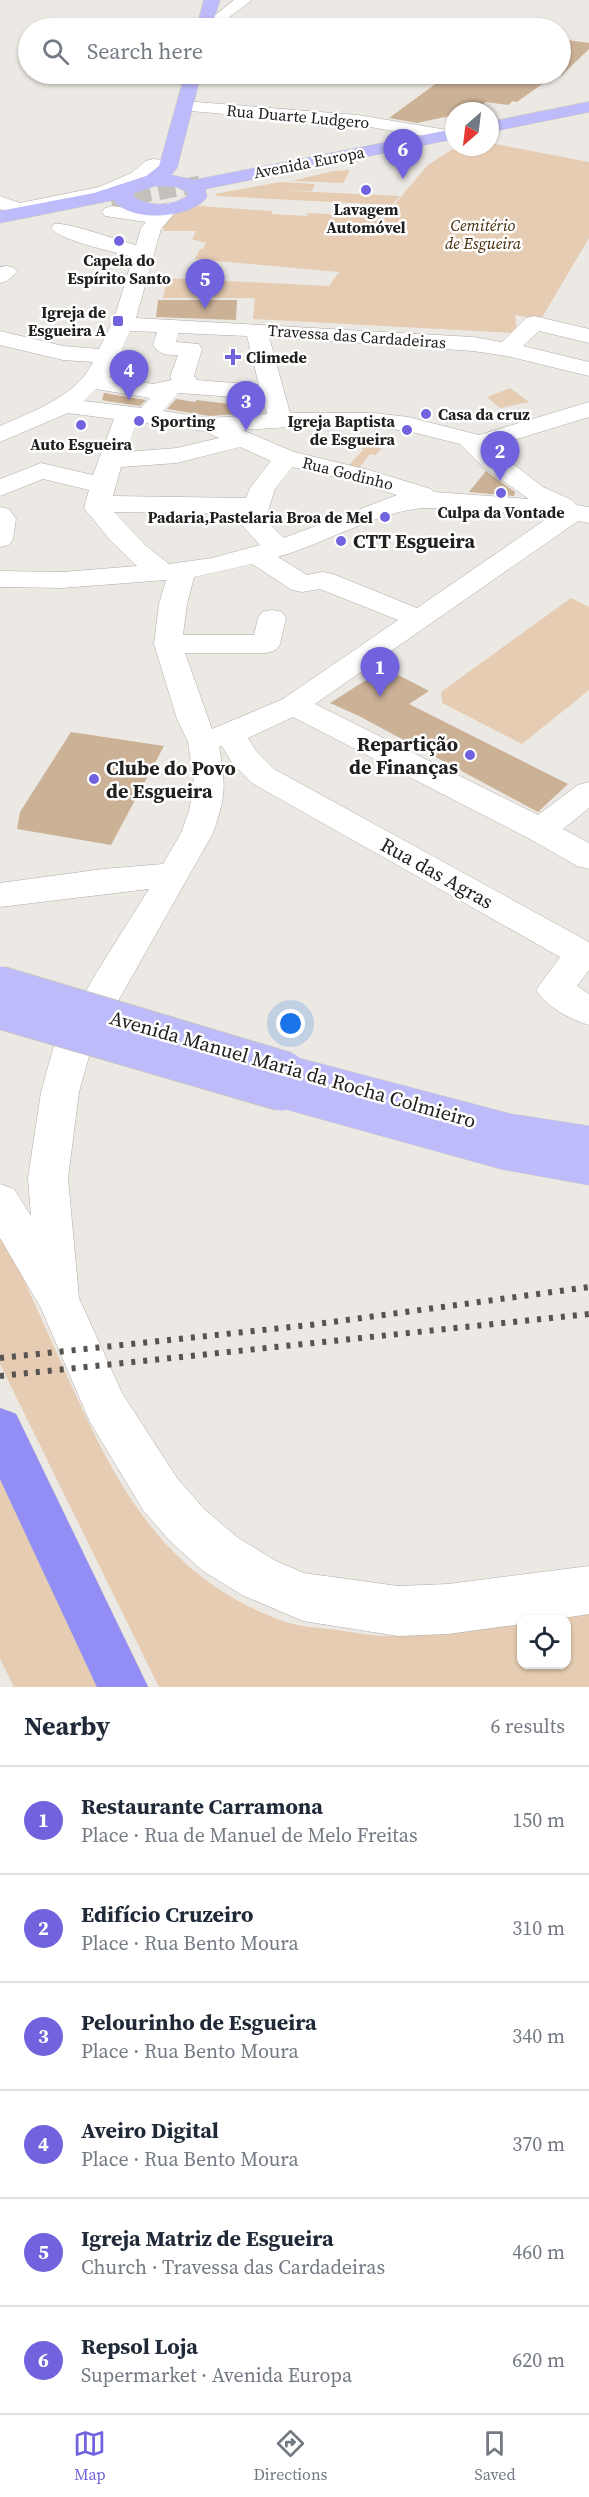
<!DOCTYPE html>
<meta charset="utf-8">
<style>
body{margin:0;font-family:"Source Serif 4",serif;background:#f2f2f3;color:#1f2937}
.controls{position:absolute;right:18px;bottom:18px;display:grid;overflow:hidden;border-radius:12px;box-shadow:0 2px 4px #0004}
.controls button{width:54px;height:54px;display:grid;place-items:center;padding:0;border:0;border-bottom:2px solid #e0e1e3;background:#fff;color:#1f2937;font:30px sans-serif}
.compass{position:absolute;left:445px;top:102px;width:54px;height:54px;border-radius:50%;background:#fff;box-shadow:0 2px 4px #0004;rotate:208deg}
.you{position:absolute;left:291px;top:1024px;width:21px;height:21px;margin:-15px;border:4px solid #fff;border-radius:50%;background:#1a73e8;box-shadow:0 0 0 9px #1a73e833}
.badge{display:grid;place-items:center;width:39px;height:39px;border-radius:50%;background:#7163dd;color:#fff;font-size:20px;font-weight:700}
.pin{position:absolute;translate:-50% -50px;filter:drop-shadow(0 2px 3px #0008)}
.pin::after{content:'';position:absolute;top:32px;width:21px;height:18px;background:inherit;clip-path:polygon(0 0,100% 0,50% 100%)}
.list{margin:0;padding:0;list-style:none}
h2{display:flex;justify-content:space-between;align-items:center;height:78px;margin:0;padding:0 24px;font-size:26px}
h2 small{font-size:20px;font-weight:400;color:#747a83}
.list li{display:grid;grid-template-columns:39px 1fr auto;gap:18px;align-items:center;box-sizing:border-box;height:108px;padding:0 24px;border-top:2px solid #e0e1e3}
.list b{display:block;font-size:22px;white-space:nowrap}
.list p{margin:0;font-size:20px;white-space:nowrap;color:#747a83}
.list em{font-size:20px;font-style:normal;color:#747a83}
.icon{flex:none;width:33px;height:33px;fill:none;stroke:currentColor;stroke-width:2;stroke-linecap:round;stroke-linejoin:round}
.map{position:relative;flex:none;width:589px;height:1687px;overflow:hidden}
.search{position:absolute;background:#fff;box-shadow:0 2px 4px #0004;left:18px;right:18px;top:18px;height:66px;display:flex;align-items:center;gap:15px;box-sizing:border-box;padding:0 21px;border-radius:33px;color:#747a83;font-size:22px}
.sheet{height:726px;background:#fff}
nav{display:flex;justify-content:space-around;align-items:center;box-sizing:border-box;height:84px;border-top:2px solid #e0e1e3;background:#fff;font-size:16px;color:#747a83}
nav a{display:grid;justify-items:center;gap:3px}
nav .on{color:#7163dd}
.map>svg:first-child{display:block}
.green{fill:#e5ccb2}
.building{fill:#cbb196}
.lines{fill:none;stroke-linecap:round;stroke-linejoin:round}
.major-tunnel-far1{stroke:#c4c0bc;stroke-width:17;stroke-dasharray:17 8;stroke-linecap:butt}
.major-tunnel{stroke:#c4c0bc;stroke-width:22;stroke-dasharray:22 10;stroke-linecap:butt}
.minor-casing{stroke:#b0aba6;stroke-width:1}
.major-casing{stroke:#c6c5c5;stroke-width:1}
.highway-casing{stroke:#c6c5c5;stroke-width:1}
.minor{fill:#fff;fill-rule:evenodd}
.major{fill:#bebbfa;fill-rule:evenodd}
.highway{fill:#938df6;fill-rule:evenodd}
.rail{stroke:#565351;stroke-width:6;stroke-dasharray:4 8;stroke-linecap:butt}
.major-bridge-casing{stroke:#c6c5c5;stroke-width:37;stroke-linecap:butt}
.major-bridge{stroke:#bebbfa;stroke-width:35}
.poi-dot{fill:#7163dd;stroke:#fff;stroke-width:2}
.labels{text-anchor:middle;stroke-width:5;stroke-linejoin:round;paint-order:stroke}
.far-street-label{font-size:16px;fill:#22201f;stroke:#fff}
.far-poi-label{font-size:16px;font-weight:bold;fill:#22201f;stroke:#fff}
.far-park-label{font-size:16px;font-style:italic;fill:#442905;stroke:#fff}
.poi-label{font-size:20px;font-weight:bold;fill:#22201f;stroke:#fff;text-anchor:start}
.street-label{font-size:20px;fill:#22201f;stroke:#fff}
</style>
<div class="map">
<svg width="589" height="1687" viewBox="0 0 589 1687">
<rect width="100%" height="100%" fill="#ece8e3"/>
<path class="green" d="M 490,143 L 589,162 L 589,238 L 541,319 L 515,315 L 517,333 L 253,319 L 255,298 L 163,298 L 167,278 L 329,286 L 339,272 L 195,259 L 200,249 L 203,249 L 206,243 L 192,239 L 196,231 L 163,231 L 164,228 L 161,228 L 169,216 L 198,206 L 272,211 L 272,214 L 307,216 L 308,213 L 382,217 L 361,244 L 428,165 L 456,147 L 490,147 Z
M 350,170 L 343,183 L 292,181 L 333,171 Z
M 280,182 L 315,184 L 312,191 L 274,190 L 400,196 L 392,205 L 216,196 L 215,194 Z
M 510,388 L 529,402 L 500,408 L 487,397 Z
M 349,437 L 382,448 L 375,455 L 370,454 L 359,468 L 348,466 L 363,450 L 355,441 L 340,443 Z
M 571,598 L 589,607 L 589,690 L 522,744 L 442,703 L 441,692 Z
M 0,1233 L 12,1254 C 31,1296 50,1337 68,1378 C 117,1487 164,1578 283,1621 C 299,1627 320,1628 337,1630 C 352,1632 367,1635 382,1636 C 429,1637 475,1628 521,1622 L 522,1664 L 566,1664 L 566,1620 L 538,1619 L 589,1612 L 589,1687 L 159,1687 L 0,1364 Z
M 0,1478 L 98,1687 L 14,1687 L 0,1659 Z"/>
<path class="building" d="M 561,39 L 589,43 L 589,49 L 561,76 Z
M 449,74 L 556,74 L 517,102 L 513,101 L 508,105 L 486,102 L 473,111 L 454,111 L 454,115 L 417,123 L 389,118 Z
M 158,300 L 237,300 L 236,320 L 156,317 Z
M 104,393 L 146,400 L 140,406 L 106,401 L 102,400 Z
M 176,399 L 195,402 L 197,400 L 238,405 L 236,414 L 210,416 L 167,409 Z
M 486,471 L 515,492 L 514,496 L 469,492 Z
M 385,668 L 429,691 L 409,704 L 568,784 L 538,812 L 359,716 L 330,703 Z
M 71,732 L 164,746 L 111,845 L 17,829 L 20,812 Z"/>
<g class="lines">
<path class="major-tunnel-far1" d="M 134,196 L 200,184"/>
<path class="major-tunnel" d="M 111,200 L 142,194"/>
<g class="minor-casing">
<path id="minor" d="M 234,0 L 252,0 L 215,28 L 199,28 Z
M 184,101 L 358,115 L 447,130 L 453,131 L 454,138 L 447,140 L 358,125 L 178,110 L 175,106 L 178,102 Z
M 153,159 L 175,161 L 177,165 L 175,169 L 158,171 L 145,181 L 104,198 L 18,215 L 0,209 L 0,196 L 20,203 L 99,187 L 131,173 L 146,161 Z
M 168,203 L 175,205 L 178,209 L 161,229 L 136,318 L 473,337 L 502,342 L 526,318 L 534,316 L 589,329 L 589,343 L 539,331 L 523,346 L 589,362 L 589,376 L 507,356 L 473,351 L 269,337 L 290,413 L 374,413 L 408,417 L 479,435 L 589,402 L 589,417 L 491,447 L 543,487 L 572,500 L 576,505 L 589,507 L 589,523 L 578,521 L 315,704 L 538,815 L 578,785 L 589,782 L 589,808 L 563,829 L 589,843 L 589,869 L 577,866 L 528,838 L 293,717 L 248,738 L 256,751 L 274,769 L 589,942 L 589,970 L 577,986 L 589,994 L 589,1025 C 570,1019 546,1007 536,990 L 560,957 L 252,783 L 232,763 L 222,746 L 219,747 C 226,785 226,796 213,833 L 91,1049 L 79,1092 L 68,1178 L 79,1298 L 122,1393 L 177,1478 L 204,1509 L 237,1537 L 276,1561 L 304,1573 L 398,1586 L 448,1584 L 589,1566 L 589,1614 L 551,1620 L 522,1620 L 522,1624 L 448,1634 L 398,1636 L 303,1621 L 242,1595 L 203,1571 L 170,1541 L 143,1510 L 90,1422 L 41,1308 L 0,1238 L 0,1184 L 14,1189 L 31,1216 L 28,1178 L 41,1092 L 53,1049 L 95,975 L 149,889 L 0,907 L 0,883 L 103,869 L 163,864 L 181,833 L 189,811 L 194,783 L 188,742 L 177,719 L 154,644 L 159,604 L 166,580 L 62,588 L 0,587 L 0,571 L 62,572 L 137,566 L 110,540 L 84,508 L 89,490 L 43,479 L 0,496 L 0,479 L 41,463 L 93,475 L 114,419 L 68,413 L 0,442 L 0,426 C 33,411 76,397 93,362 L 63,360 L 0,345 L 0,331 L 63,346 L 99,349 L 114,319 L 133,257 C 116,252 60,241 51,228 L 54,224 C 65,221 120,241 136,245 L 141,228 L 146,222 L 105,216 L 102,212 L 105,208 L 112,206 L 154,212 L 161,205 ZM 130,331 L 157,332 L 153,345 C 159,355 167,355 178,355 L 170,377 L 172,380 L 153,384 L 109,377 ZM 178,333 L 247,336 L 259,385 L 197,380 L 194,376 L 202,349 L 199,344 L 176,342 ZM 96,389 L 150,398 L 141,408 L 84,401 ZM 178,393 L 263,399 L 267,414 L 210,418 L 163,411 ZM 137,422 L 204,431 L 219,438 L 177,448 L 126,452 ZM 309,426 L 374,427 L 408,431 L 460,444 L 482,466 L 529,499 L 434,492 L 431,489 L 369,470 L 294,452 L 242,430 ZM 240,447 L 271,461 L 250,488 L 246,498 L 113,496 L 121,467 L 177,463 ZM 292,467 L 353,481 L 397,495 L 284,538 L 265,520 L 275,489 ZM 425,508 L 472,509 L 549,517 L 417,608 L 333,574 L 323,572 L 307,575 L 278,557 C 324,544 380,510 425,508 ZM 114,512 L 241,514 L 238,521 L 260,545 L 212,558 L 169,564 L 145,545 ZM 252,564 L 292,590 L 302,592 L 320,589 L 398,620 L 283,699 L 212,729 L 185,653 L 266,653 L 276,650 L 280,644 L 286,618 L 282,612 L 272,610 L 262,612 L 258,618 L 254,635 L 183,635 L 187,604 L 194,577 Z
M 7,266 L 14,268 L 17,272 L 7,281 L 0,283 L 0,267 Z
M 0,507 L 9,509 L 16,519 L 13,539 L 9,545 L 0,547 Z"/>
</g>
<g class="major-casing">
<path id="major" d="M 204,0 L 220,0 L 211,28 L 197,28 Z
M 185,74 L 201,74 L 177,168 L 171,175 L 194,180 L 454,129 L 454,139 L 205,189 L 207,197 C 191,219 129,223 114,200 L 0,223 L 0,211 L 94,193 L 146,176 L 159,166 ZM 155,186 L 177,187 L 187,192 L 188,195 C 173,207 150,207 134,197 L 134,193 Z
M 589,102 L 589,112 L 490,132 L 490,122 Z
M 287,1055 L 511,1114 L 589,1126 L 589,1185 L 501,1169 L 267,1104 L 262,1093 L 267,1082 L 274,1080 L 268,1070 L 274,1060 Z"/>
</g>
<g class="highway-casing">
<path id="highway" d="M 0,1408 L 16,1414 L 148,1687 L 97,1687 L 0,1479 Z"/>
</g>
<use href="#minor" class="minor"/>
<use href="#major" class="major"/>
<use href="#highway" class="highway"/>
<path class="rail" d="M 0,1358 L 310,1325 L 589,1287
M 0,1376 L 589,1314"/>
<g class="major-bridge-casing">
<path id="major-bridge" d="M 0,984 L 287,1070
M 0,1011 L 281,1093"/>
</g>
<use href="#major-bridge" class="major-bridge"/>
</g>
<g class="poi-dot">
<circle cx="366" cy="190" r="6"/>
<circle cx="119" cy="241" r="6"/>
<rect x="112" y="315" width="12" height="12" rx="3"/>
<path d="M230 348h6v6h6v6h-6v6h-6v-6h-6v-6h6z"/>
<circle cx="426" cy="414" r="6"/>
<circle cx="139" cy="421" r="6"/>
<circle cx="81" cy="425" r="6"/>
<circle cx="407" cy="430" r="6"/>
<circle cx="501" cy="493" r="6"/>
<circle cx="385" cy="517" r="6"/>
<circle cx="341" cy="541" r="6"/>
<circle cx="470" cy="755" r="6"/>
<circle cx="94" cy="779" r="6"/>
</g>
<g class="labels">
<g class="far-street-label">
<text transform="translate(298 116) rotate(5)" y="6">Rua Duarte Ludgero</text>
<text transform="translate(309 162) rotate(-11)" y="6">Avenida Europa</text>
<text transform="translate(357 336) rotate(4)" y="6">Travessa das Cardadeiras</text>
<text transform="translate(348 473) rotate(14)" y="6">Rua Godinho</text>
</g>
<g class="far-poi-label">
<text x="366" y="215">Lavagem<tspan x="366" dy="18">Automóvel</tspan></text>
<text x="119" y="266">Capela do<tspan x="119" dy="18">Espírito Santo</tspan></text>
<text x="106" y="318" text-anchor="end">Igreja de<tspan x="106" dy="18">Esgueira A</tspan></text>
<text x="246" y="363" text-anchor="start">Climede</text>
<text x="438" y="420" text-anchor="start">Casa da cruz</text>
<text x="151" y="427" text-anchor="start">Sporting</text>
<text x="395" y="427" text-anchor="end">Igreja Baptista<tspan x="395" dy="18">de Esgueira</tspan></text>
<text x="81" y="450">Auto Esgueira</text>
<text x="501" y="518">Culpa da Vontade</text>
<text x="373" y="523" text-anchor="end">Padaria,Pastelaria Broa de Mel</text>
</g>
<g class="far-park-label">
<text x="483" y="231">Cemitério<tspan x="483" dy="18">de Esgueira</tspan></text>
</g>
<g class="poi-label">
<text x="353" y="548">CTT Esgueira</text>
<text x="458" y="751" text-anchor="end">Repartição<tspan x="458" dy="23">de Finanças</tspan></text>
<text x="106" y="775">Clube do Povo<tspan x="106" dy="23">de Esgueira</tspan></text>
</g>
<g class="street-label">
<text transform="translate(437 873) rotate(29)" y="7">Rua das Agras</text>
<text transform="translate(293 1069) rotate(16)" y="7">Avenida Manuel Maria da Rocha Colmieiro</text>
</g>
</g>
</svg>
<div class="controls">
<button><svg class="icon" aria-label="locate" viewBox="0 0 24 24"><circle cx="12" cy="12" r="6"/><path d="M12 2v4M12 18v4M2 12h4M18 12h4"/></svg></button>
</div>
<svg class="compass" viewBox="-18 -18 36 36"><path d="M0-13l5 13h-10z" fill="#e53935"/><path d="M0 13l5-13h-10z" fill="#747a83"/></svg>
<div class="you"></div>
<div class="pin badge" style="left:380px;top:697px">1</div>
<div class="pin badge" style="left:500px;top:481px">2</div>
<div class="pin badge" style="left:246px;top:431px">3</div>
<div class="pin badge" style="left:129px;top:400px">4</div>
<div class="pin badge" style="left:205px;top:309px">5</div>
<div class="pin badge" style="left:403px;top:179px">6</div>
<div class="search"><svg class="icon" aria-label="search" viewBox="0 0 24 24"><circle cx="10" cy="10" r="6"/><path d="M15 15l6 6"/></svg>Search here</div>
</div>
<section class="sheet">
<h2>Nearby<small>6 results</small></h2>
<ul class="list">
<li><span class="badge">1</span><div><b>Restaurante Carramona</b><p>Place · Rua de Manuel de Melo Freitas</p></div><em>150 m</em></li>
<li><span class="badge">2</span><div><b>Edifício Cruzeiro</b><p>Place · Rua Bento Moura</p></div><em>310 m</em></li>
<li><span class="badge">3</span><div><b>Pelourinho de Esgueira</b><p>Place · Rua Bento Moura</p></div><em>340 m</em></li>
<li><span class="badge">4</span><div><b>Aveiro Digital</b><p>Place · Rua Bento Moura</p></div><em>370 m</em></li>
<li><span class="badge">5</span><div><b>Igreja Matriz de Esgueira</b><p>Church · Travessa das Cardadeiras</p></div><em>460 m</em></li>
<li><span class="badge">6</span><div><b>Repsol Loja</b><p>Supermarket · Avenida Europa</p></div><em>620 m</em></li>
</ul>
</section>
<nav>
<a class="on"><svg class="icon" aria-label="map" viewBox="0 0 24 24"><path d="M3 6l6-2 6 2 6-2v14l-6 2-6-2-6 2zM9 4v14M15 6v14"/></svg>Map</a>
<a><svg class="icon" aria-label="directions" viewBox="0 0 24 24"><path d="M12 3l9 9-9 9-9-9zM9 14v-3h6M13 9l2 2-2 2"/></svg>Directions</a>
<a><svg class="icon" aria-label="saved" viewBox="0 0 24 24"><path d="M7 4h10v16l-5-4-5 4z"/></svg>Saved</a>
</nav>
